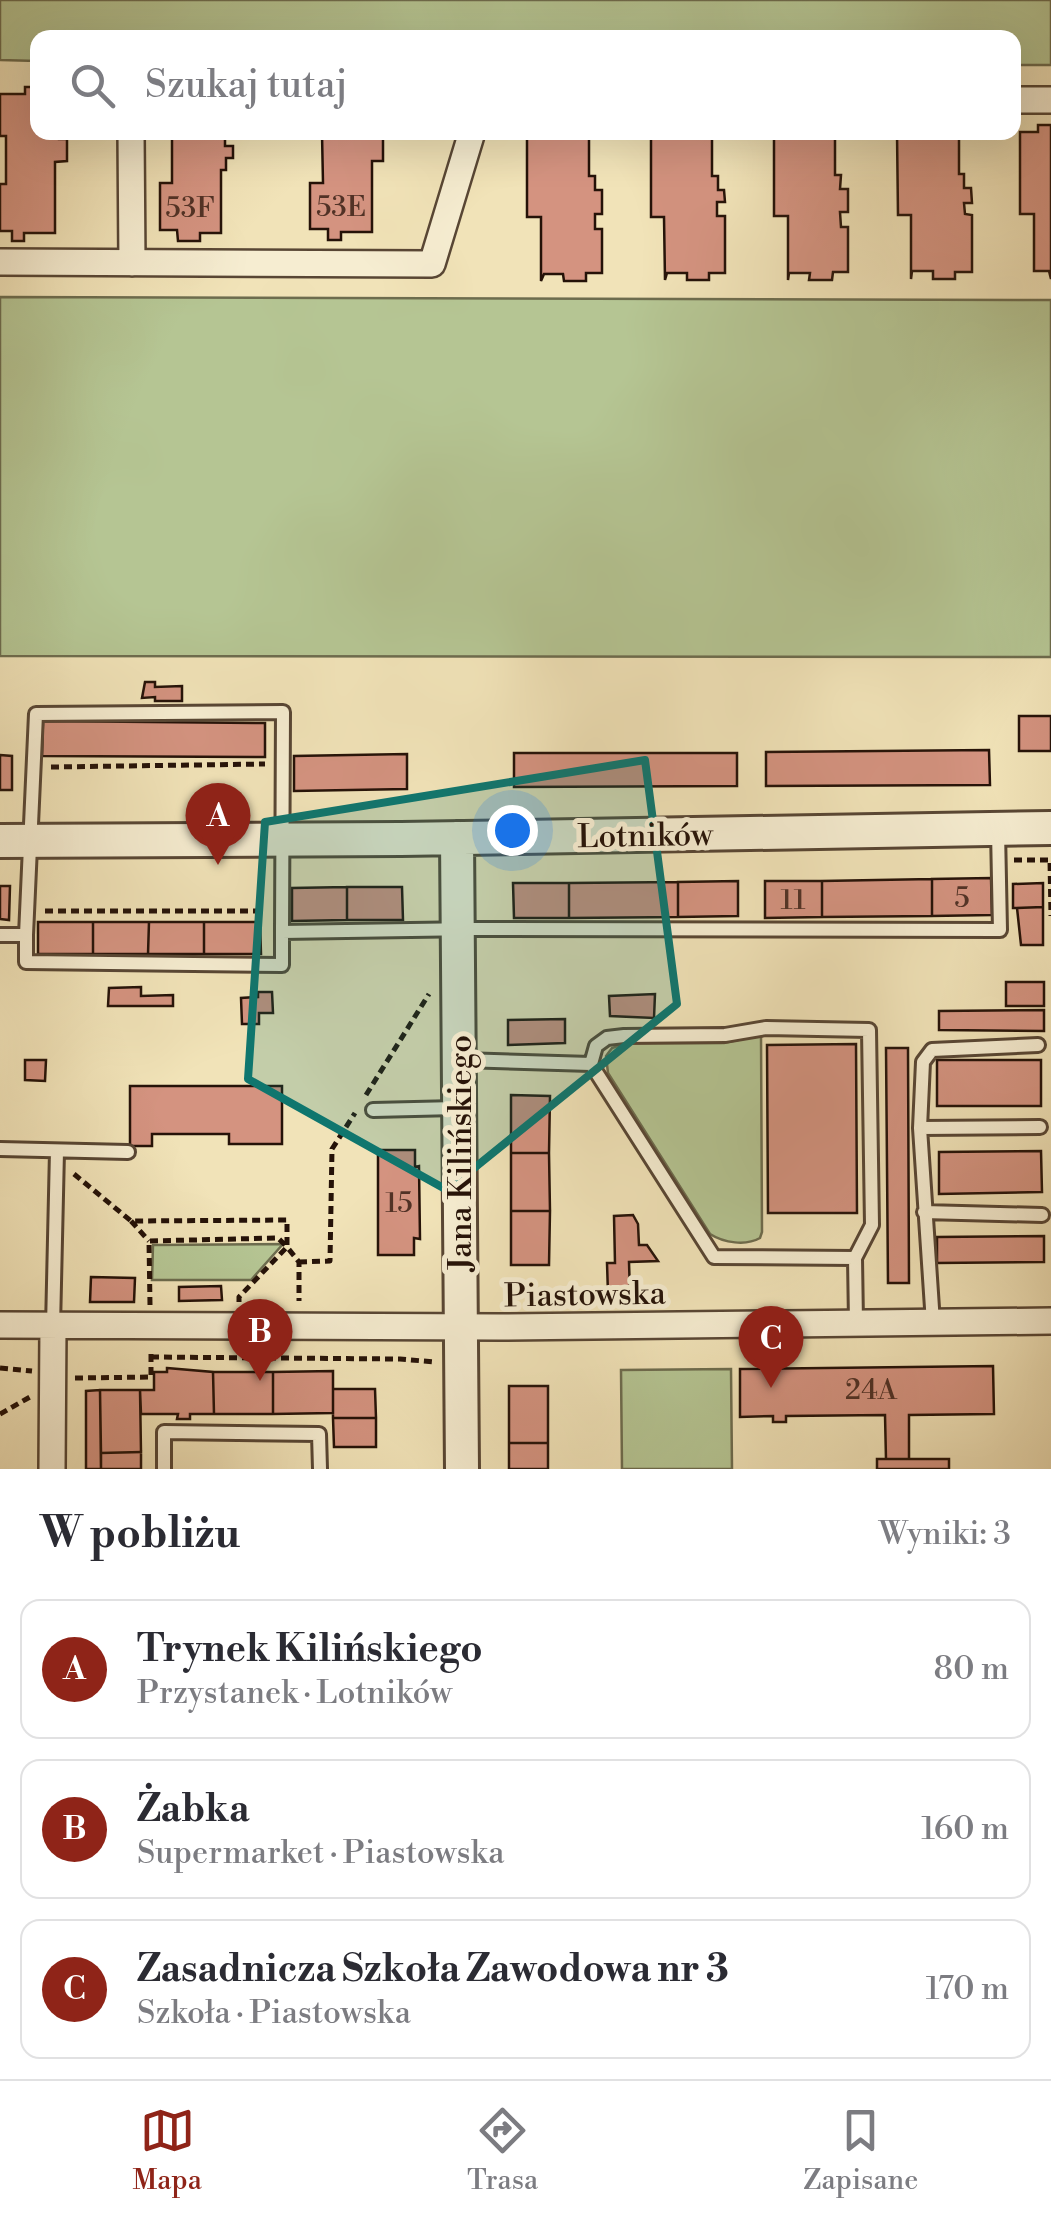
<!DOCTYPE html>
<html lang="pl">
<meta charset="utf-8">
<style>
body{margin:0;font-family:"Libre Bodoni",serif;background:#f7f7f7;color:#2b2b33}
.you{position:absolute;left:512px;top:830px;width:35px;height:35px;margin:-25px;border:8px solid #fff;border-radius:50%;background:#1a73e8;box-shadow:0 0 0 15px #1a73e833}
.badge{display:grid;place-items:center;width:65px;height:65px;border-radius:50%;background:#8f2418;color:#fff;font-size:32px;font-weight:700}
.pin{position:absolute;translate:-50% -82px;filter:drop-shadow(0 2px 5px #0008)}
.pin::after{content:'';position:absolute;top:52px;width:35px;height:30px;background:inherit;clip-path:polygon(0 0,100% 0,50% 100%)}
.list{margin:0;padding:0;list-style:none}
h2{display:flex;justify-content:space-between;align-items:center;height:130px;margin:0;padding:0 40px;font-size:42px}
h2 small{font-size:32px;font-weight:400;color:#7c7c81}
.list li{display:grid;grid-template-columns:65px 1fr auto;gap:30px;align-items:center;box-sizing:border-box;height:140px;margin:0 20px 20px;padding:0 20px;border:2px solid #e1e1e2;border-radius:20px}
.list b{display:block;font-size:38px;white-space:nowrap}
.list p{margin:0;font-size:32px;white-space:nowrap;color:#7c7c81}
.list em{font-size:32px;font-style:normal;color:#7c7c81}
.icon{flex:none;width:55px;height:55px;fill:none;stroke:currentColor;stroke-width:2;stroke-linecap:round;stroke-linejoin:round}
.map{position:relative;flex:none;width:1051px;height:1469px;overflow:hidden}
.search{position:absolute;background:#fff;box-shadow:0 10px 40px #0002;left:30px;right:30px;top:30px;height:110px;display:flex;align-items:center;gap:25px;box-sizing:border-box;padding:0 35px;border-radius:20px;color:#7c7c81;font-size:38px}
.sheet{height:610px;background:#fff}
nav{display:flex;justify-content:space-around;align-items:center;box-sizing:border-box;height:140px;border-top:2px solid #e1e1e2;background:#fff;font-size:28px;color:#7c7c81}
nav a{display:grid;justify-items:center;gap:5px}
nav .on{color:#8f2418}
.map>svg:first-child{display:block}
.green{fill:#b5c593;stroke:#6d6c4e;stroke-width:2.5}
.building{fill:#d49380;stroke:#251208;stroke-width:2.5}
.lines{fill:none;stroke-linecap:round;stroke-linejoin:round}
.service-casing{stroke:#584634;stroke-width:18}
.minor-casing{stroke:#584634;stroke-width:30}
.tertiary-casing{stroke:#584634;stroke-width:38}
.path{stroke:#251208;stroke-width:5;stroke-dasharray:8 5;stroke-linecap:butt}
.service{stroke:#f6edd1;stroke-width:12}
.minor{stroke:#f6edd1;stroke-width:25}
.tertiary{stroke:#f6edd1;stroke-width:32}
.marked{fill:#0f766e;fill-opacity:0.2;stroke:#0f766e;stroke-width:8;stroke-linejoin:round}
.labels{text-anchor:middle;stroke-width:10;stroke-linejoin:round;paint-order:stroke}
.number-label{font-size:28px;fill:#513226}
.street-label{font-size:32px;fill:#251208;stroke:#f6edd1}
</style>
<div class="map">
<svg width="1051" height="1469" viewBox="0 0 1051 1469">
<rect width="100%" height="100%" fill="#f1e3b8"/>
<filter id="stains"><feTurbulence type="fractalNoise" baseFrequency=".002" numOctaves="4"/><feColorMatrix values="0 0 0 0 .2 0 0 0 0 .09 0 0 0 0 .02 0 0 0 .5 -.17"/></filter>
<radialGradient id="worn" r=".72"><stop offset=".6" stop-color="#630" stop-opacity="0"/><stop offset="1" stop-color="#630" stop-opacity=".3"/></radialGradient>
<path class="green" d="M 0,0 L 1051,0 L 1051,65 L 1014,65 L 1014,38 L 38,38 L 37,61 L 0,60 Z
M 0,297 L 1051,300 L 1051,657 L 0,656 Z
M 761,1035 L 762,1232 L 760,1238 C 746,1246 724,1243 710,1234 L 608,1073 L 606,1056 L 612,1048 L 627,1043 L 724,1043 Z
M 283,1244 L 251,1280 L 152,1280 L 153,1245 Z
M 731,1369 L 732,1469 L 622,1469 L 621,1370 Z"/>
<path class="building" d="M 25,87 L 38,87 L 38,132 L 59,132 L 59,139 L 67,139 L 67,161 L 55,162 L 55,233 L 24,233 L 24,241 L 12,241 L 12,231 L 0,231 L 0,184 L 6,184 L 6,136 L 0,136 L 0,94 L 25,94 Z
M 1038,125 L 1051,125 L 1051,279 L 1049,271 L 1034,271 L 1034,214 L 1020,214 L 1020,132 L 1038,132 Z
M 162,132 L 233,132 L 233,136 L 225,136 L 225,146 L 233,146 L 233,158 L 226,158 L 226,170 L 221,170 L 221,233 L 200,233 L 200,241 L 178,241 L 177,230 L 160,230 L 160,183 L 172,183 L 172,135 Z
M 312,132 L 383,132 L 383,161 L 372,161 L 372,232 L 341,232 L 341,240 L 328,240 L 328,229 L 310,229 L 310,183 L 323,183 L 322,134 Z
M 959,132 L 959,174 L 964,174 L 964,188 L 971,188 L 972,203 L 964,203 L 965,214 L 972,215 L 972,272 L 955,272 L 955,279 L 933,279 L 933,271 L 912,271 L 911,279 L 911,215 L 898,215 L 897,133 Z
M 651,133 L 712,133 L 712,176 L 718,176 L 718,190 L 724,190 L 725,202 L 717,202 L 717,216 L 725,216 L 725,273 L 709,273 L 709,280 L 687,280 L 687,273 L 667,273 L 665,280 L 664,217 L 651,217 Z
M 774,133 L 835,133 L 835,175 L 841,175 L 840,189 L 848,189 L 848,212 L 840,212 L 841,227 L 848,227 L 848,272 L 833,272 L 832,280 L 809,280 L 810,273 L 789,273 L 788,280 L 788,216 L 774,216 Z
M 527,134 L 589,134 L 589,176 L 595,176 L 595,190 L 602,190 L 602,214 L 595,214 L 595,229 L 602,229 L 602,273 L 586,273 L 586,281 L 564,281 L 563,274 L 544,274 L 541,281 L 541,217 L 527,217 Z
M 145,682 L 155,682 L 155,687 L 182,686 L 182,701 L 155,701 L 155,697 L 142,698 Z
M 1019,716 L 1051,716 L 1051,751 L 1019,751 Z
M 43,721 L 265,723 L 265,757 L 42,756 Z
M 989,750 L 990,785 L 766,786 L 766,752 Z
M 514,753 L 737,753 L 737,786 L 514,787 Z
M 407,754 L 407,789 L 294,791 L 294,756 Z
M 0,755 L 12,756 L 12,790 L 0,790 Z
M 991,878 L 992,915 L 932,916 L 932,879 Z
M 932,879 L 932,916 L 822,917 L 822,881 Z
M 738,881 L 738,916 L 678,917 L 678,882 Z
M 765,881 L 822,881 L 822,917 L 765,918 Z
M 678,882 L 678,917 L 569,918 L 569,883 Z
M 513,883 L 569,883 L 569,918 L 514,918 Z
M 1043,883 L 1043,907 L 1013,908 L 1013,884 Z
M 0,886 L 10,886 L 9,920 L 0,919 Z
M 347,887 L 347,920 L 292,921 L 292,888 Z
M 347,887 L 402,887 L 403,920 L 347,920 Z
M 1043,907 L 1043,945 L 1021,945 L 1017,908 Z
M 38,922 L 93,922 L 93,954 L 38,954 Z
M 93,922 L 149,922 L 148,954 L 93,954 Z
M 149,922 L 204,922 L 204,954 L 148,954 Z
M 204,922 L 260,922 L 261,954 L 204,954 Z
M 1006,982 L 1044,982 L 1044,1006 L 1006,1006 Z
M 141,987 L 141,996 L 173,995 L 173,1006 L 108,1006 L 109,988 Z
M 258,992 L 272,992 L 273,1013 L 259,1013 L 259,1024 L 242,1024 L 241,998 L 258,997 Z
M 655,994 L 654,1018 L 610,1016 L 609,996 Z
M 1044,1010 L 1044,1031 L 939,1030 L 939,1011 Z
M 565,1019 L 565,1043 L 508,1045 L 508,1020 Z
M 856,1044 L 857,1213 L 768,1213 L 767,1045 Z
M 886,1048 L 908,1048 L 909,1283 L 888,1283 Z
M 25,1060 L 46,1060 L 45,1081 L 25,1080 Z
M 937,1060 L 1041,1060 L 1041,1106 L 937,1106 Z
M 130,1086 L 282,1086 L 282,1144 L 229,1144 L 229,1134 L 152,1134 L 152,1146 L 130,1146 Z
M 511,1095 L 550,1096 L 549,1153 L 511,1153 Z
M 378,1150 L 415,1150 L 415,1167 L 419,1166 L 420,1239 L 414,1238 L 414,1255 L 378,1255 Z
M 1041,1151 L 1042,1192 L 939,1194 L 939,1152 Z
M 511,1153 L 549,1153 L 550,1211 L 511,1211 Z
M 511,1211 L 550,1211 L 549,1265 L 511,1265 Z
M 633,1215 L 638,1224 L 639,1245 L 647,1245 L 658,1261 L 629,1262 L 630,1294 L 608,1294 L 607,1263 L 615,1263 L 614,1216 Z
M 1044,1236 L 1044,1262 L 937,1263 L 937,1237 Z
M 91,1277 L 135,1278 L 134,1302 L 90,1302 Z
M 221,1286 L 222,1300 L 179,1301 L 179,1287 Z
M 993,1366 L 994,1414 L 909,1415 L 909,1459 L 886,1459 L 885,1415 L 786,1416 L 786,1422 L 773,1422 L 773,1416 L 740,1417 L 740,1369 Z
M 167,1368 L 213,1372 L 214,1414 L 190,1414 L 190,1419 L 177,1419 L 178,1414 L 141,1414 L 140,1390 L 154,1390 L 154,1372 L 167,1372 Z
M 333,1371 L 333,1413 L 273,1414 L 273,1372 Z
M 213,1372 L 273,1372 L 273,1414 L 214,1414 Z
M 509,1386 L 548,1386 L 548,1443 L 509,1443 Z
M 333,1389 L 375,1389 L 376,1418 L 333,1418 Z
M 100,1390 L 101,1469 L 86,1469 L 86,1391 Z
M 100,1390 L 140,1390 L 141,1452 L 101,1453 Z
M 333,1418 L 376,1418 L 376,1447 L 334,1447 Z
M 509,1443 L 548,1443 L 548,1469 L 509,1469 Z
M 141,1452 L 141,1469 L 101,1469 L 101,1453 Z
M 877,1459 L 949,1459 L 949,1469 L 877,1469 Z"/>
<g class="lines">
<g class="service-casing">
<path id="service" d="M 0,935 L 26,935 L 36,714 L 283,712 L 282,932 L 475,929 L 1000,930 L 998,831
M 26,935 L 26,962 L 282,965 L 282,932
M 462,1060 L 591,1064 L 714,1257 L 855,1258
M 591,1064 L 596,1046 L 607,1038 L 624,1036 L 725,1035 L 766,1028 L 869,1030 L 872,1225 L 855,1258 L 856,1322
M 373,1110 L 456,1108
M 920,1128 L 1040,1127
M 0,1149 L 128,1152
M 924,1212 L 1042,1215
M 933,1323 L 920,1128 L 923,1062 L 932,1050 L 1038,1045
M 53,1327 L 57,1151
M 164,1469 L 164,1432 L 319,1434 L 320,1469"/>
</g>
<g class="minor-casing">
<path id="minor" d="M 1014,100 L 1051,100
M 131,132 L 132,263
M 0,262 L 432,264 L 472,132
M 0,1325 L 499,1327 L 1051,1321
M 52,1469 L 53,1327"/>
</g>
<g class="tertiary-casing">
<path id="tertiary" d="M 457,838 L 462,1469
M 0,841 L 401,839 L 1051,828"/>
</g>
<path class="path" d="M 51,767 L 265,764
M 1014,860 L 1050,860 L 1051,916
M 45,911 L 264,911
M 366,1095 L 429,994
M 74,1174 L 131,1221 L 287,1220 L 287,1247 L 299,1262 L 299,1301
M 131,1221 L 149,1241
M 299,1262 L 330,1261 L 332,1149 L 355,1113
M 150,1305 L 149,1241 L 278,1238 L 287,1247 L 239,1297 L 239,1302
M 151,1357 L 400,1359 L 435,1362
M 0,1368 L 32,1371
M 75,1378 L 151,1377 L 151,1354
M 0,1414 L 30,1397"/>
<use href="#service" class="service"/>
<use href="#minor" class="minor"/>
<use href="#tertiary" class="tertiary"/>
</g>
<path class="marked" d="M 645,760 L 677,1004 L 447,1190 L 248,1079 L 265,822 Z"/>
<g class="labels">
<g class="number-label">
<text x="341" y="216">53E</text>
<text x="190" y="217">53F</text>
<text x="962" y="907">5</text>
<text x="793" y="909">11</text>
<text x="399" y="1212">15</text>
<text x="871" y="1399">24A</text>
</g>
<g class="street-label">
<text transform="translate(645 835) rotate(-1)" y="11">Lotników</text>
<text transform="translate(460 1153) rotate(-90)" y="11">Jana Kilińskiego</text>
<text transform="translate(585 1294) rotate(-1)" y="11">Piastowska</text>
</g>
</g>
<rect width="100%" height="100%" filter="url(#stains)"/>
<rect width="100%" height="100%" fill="url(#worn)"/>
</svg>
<div class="you"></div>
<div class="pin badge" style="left:218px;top:865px">A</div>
<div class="pin badge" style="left:260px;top:1381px">B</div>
<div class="pin badge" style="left:771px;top:1388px">C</div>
<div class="search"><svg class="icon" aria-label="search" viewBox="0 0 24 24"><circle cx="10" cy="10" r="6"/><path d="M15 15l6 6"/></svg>Szukaj tutaj</div>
</div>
<section class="sheet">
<h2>W pobliżu<small>Wyniki: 3</small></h2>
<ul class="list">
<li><span class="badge">A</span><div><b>Trynek Kilińskiego</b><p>Przystanek · Lotników</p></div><em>80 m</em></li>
<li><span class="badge">B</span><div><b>Żabka</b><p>Supermarket · Piastowska</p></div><em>160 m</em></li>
<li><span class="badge">C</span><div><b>Zasadnicza Szkoła Zawodowa nr 3</b><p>Szkoła · Piastowska</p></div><em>170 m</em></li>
</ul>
</section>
<nav>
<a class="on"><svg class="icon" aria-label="map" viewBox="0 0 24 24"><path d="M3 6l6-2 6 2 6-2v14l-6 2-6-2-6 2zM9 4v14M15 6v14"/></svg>Mapa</a>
<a><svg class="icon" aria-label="directions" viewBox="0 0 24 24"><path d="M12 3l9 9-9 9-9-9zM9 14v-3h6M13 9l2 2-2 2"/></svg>Trasa</a>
<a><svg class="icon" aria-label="saved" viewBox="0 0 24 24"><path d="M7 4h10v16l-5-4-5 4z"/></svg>Zapisane</a>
</nav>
